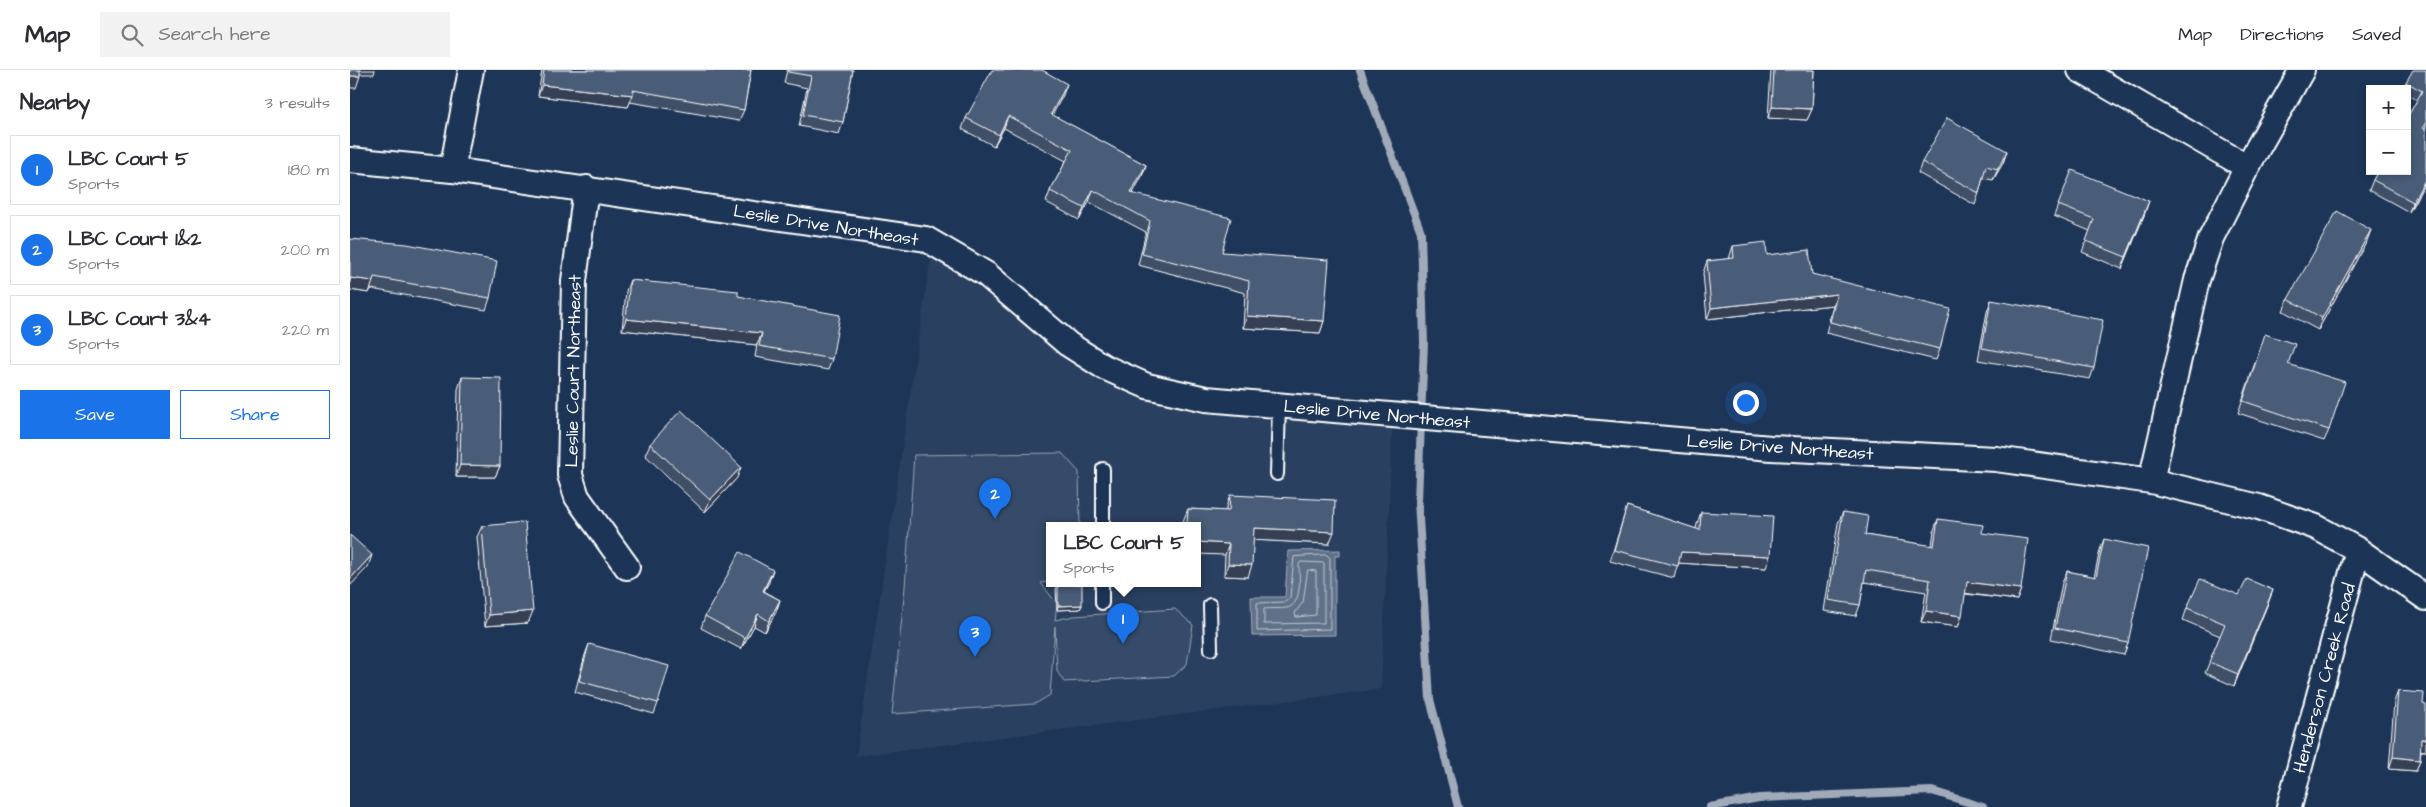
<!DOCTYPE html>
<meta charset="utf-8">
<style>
body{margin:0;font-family:"Architects Daughter",sans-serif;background:#f2f2f3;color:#2b2b33}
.controls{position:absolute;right:15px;top:15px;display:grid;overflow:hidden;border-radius:0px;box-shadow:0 2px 8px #0003}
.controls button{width:45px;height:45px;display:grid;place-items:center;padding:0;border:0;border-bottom:1px solid #e1e1e2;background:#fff;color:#2b2b33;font:25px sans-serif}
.you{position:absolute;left:1395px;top:332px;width:18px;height:18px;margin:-12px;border:4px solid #fff;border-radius:50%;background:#1a73e8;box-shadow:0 0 0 8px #1a73e833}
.badge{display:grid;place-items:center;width:32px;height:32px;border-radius:50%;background:#1a73e8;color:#fff;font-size:16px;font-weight:700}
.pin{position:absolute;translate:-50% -41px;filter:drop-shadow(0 1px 2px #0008)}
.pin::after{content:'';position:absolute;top:26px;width:18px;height:15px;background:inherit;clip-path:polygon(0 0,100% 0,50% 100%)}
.popup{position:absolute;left:696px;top:452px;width:155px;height:65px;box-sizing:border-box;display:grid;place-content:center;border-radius:0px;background:#fff;filter:drop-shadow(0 1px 4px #0005);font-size:16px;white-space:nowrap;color:#7c7c81}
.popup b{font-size:19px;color:#2b2b33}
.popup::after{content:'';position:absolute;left:50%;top:100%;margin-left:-10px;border:10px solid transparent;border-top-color:#fff}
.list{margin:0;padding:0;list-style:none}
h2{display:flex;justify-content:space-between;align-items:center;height:65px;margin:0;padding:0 20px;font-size:21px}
h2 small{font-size:16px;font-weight:400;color:#7c7c81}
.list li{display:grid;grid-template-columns:32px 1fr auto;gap:15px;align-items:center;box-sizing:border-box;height:70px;margin:0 10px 10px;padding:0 10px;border:1px solid #e1e1e2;border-radius:0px}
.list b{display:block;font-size:19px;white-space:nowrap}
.list p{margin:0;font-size:16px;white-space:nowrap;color:#7c7c81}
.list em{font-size:16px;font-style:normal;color:#7c7c81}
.actions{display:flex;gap:10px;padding:15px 20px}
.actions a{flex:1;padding:11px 0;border:1px solid #1a73e8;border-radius:0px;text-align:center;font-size:18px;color:#1a73e8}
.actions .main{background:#1a73e8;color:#fff}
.icon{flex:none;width:28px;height:28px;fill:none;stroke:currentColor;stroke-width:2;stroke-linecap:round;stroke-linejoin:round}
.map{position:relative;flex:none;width:2076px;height:737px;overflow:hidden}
header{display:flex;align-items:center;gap:30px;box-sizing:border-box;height:70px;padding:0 25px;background:#fff;border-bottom:1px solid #e1e1e2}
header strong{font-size:24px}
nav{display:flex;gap:28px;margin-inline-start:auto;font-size:18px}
.search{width:350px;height:45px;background:#f2f2f3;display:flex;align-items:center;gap:12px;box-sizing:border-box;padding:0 18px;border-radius:0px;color:#7c7c81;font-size:19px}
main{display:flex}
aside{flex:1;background:#fff}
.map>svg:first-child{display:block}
.built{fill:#2a4161;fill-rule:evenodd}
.green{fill:#364b69;stroke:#9aa5b4}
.water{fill:#617289;stroke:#a0aab8}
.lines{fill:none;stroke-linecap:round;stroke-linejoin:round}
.shore{stroke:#c0c7d0;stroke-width:1}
.stream{stroke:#a0aab8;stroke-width:8}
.lane-casing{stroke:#fff;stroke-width:16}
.street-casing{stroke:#fff;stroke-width:28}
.lane{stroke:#1d3557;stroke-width:12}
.street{stroke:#1d3557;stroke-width:24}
.wall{fill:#405068;stroke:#fff}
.shaded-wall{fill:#344155;stroke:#fff}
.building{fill:#4a5d79;stroke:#fff}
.labels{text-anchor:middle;stroke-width:5;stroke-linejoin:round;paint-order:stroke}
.street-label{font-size:18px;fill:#fff;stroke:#1d3557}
</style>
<header>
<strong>Map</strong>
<div class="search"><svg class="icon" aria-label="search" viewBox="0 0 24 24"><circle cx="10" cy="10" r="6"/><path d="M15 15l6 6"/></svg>Search here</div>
<nav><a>Map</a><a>Directions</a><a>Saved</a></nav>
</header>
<main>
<aside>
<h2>Nearby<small>3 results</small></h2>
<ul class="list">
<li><span class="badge">1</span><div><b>LBC Court 5</b><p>Sports</p></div><em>180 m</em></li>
<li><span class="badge">2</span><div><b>LBC Court 1&amp;2</b><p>Sports</p></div><em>200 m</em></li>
<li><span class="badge">3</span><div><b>LBC Court 3&amp;4</b><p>Sports</p></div><em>220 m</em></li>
</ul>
<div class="actions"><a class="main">Save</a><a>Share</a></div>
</aside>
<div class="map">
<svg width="2076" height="737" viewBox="0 0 2076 737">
<rect width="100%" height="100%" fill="#1d3557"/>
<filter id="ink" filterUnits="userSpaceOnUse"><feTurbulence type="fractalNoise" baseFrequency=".02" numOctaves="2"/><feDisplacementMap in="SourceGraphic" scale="10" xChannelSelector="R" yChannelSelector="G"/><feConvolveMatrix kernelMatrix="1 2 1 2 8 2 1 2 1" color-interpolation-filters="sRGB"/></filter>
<g filter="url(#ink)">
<path class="built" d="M 582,179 L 789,319 L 1043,347 L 1031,619 L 506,686 ZM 699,455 L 847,455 L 847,513 L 699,513 Z"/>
<path class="green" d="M 712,383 L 729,402 L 730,455 L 699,455 L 699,512 L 691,513 L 707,534 L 705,550 L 724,546 L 825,539 L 843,555 L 837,594 L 824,606 L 714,612 L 707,601 L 705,556 L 700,625 L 685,634 L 542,644 L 555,517 L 564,385 Z"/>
<path class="water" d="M 990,480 L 990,486 L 985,486 L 985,565 L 902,566 L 901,527 L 935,527 L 938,481 Z"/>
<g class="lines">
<path class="shore" d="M 977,485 L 980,488 L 980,559 L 907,561 L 907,533 L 935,532 L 940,528 L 944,487 Z
M 951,492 L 974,493 L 974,553 L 914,554 L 914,539 C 921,538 930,539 937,538 C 953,534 949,506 949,495 Z
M 958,500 L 966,501 L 966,545 L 946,547 L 945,543 L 953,532 Z"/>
<path class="stream" d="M 1010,0 L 1071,162 L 1074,272 L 1068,431 L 1080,629 L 1108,737
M 1360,737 L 1409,728 L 1582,721 L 1633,737"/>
<g class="lane-casing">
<path id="lane" d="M 927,404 L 929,336
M 753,455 L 753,399
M 752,533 L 752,513
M 860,535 L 861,579"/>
</g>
<g class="street-casing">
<path id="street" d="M 1730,0 L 1897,97
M 0,90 L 102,100 L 576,169 L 636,204 L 718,274 L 754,297 L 797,316 L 856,329 L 1421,378 L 1646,389 L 1801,411 L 1909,437 L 1966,457 L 2008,480 L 2076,528
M 102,100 L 121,0
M 236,118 L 224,211 L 220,405 L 227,427 L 277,497
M 1801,411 L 1847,210 L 1861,168 L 1897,97 L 1952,0
M 1939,737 L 2008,480"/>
</g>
<use href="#lane" class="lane"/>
<use href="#street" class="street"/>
</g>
<path class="wall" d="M 192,0 L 401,0 L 394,40 L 389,51 L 280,32 L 278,37 L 188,26 Z
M 437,0 L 503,0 L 493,52 L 489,64 L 449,56 L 457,18 L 434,13 Z
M 1421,0 L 1464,0 L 1462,39 L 1457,50 L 1418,48 Z
M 2076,0 L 2076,57 L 2075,59 L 2076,111 L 2059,142 L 2019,120 L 2023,110 L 2067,30 L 2057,25 L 2057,19 L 2053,19 L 2056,12 Z
M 713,25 L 702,45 L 796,95 L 792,106 L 783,123 L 974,251 L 970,263 L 893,258 L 895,223 L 788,195 L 796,162 L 739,132 L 729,150 L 696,132 L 700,121 L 716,91 L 654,58 L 644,76 L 612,59 L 616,48 Z
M 1657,81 L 1653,93 L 1643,110 L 1633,108 L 1629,123 L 1625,135 L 1568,103 L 1572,92 Z
M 1708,135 L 1795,143 L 1772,199 L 1732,182 L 1740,161 L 1704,146 Z
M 0,169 L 140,228 L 136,240 L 21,219 L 19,223 L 0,220 Z
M 2017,171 L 1968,260 L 1933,241 L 1938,229 Z
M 1383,176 L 1417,185 L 1462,204 L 1590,279 L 1586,290 L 1476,263 L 1483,235 L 1357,249 L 1353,203 L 1357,191 L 1379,189 Z
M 280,210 L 388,226 L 482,289 L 478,300 L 405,287 L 407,275 L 272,260 L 276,221 Z
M 1641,230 L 1744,298 L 1740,309 L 1628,290 L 1637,242 Z
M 1911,275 L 1938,294 L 1979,360 L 1974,371 L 1888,343 Z
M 112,307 L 150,396 L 145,407 L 106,407 L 108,319 Z
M 300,374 L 387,408 L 355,442 L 295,385 Z
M 880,425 L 979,474 L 903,470 L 898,507 L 874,506 L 875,485 L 847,455 L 833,455 L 833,451 L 838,439 L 876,441 L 876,437 Z
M 1277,436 L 1346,459 L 1347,454 L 1351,442 L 1416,498 L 1328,493 L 1324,508 L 1260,491 Z
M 1493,442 L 1515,465 L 1582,476 L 1584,460 L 1588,449 L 1632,463 L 1671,519 L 1667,530 L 1615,524 L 1608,557 L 1571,552 L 1576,522 L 1514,512 L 1510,535 L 1506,546 L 1474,541 L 1488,453 Z
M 132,456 L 178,553 L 135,556 L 127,467 Z
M 1754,469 L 1778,573 L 1774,585 L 1701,569 L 1712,513 L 1717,501 L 1744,507 L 1750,480 Z
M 419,512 L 414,521 L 430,530 L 426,542 L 415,562 L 404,556 L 391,579 L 351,558 L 355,546 Z
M 708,515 L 732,535 L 730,539 L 707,540 L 706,519 Z
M 1923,520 L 1884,616 L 1855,603 L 1870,566 L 1833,550 L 1837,538 L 1889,525 Z
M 239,574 L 308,633 L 304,644 L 225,622 L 235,585 Z
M 2048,621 L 2073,634 L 2076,681 L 2071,681 L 2070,690 L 2066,701 L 2039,699 L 2044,632 Z"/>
<path class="shaded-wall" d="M 7,0 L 25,0 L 24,4 L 6,4 Z
M 0,6 L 10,6 L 6,18 L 0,18 Z
M 717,14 L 713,25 L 697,55 L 701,44 Z
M 192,15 L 283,25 L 278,37 L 188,26 Z
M 1422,37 L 1462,39 L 1457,50 L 1418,48 Z
M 658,46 L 654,58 L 644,76 L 649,65 Z
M 1657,81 L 1653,93 L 1643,110 L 1648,99 Z
M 796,95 L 792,106 L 777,134 L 781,123 Z
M 2076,108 L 2076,111 L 2059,142 L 2063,132 Z
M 743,120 L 739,132 L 729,150 L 734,138 Z
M 1799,131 L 1795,143 L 1772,199 L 1776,187 Z
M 2021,160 L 2017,171 L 1968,260 L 1972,248 Z
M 0,208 L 23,211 L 19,223 L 0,220 Z
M 1487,224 L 1483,235 L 1357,249 L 1361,238 Z
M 897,246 L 974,251 L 970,263 L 893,258 Z
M 276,249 L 412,263 L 407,275 L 272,260 Z
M 110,395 L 150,396 L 145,407 L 106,407 Z
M 391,397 L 387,408 L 355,442 L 360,430 Z
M 904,458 L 984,462 L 979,474 L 900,470 Z
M 847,472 L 879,474 L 875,485 L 847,484 Z
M 1331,482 L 1420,486 L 1416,498 L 1327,493 Z
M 22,485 L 18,497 L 0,516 L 0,509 Z
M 878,494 L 902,495 L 898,507 L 874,506 Z
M 423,500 L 419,512 L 408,532 L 413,521 Z
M 1617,512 L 1671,519 L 1667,530 L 1613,523 Z
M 1923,520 L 1919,531 L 1884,616 L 1888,604 Z
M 430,530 L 426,542 L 415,562 L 419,551 Z
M 732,535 L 730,539 L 707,540 L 708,536 Z
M 183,541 L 178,553 L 135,556 L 139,545 Z
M 1576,541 L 1612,546 L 1608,557 L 1571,552 Z
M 408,544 L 404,556 L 391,579 L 395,568 Z
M 2071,669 L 2076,669 L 2076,681 L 2067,680 Z
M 2043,687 L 2070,690 L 2066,701 L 2039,699 Z"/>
<path class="building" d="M 0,0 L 10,0 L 10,6 L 0,6 Z
M 194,0 L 401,0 L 394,40 L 283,20 L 283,25 L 192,15 Z
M 439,0 L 503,0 L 493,52 L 453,45 L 461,6 L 438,2 Z
M 642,0 L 692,0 L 717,14 L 701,44 L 796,95 L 781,123 L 881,148 L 872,182 L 979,190 L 974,251 L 897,246 L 899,211 L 792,184 L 800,151 L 743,120 L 734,138 L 700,121 L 722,80 L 658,46 L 649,65 L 616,48 Z
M 1424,0 L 1464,0 L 1462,39 L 1422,37 Z
M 2063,0 L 2076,0 L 2076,54 L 2073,58 L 2076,60 L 2076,108 L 2063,132 L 2023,110 L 2028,101 L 2057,101 L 2057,48 L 2072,21 L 2056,12 Z
M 1597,48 L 1657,81 L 1648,99 L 1636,96 L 1629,123 L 1572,92 Z
M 1722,100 L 1799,131 L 1776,187 L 1736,171 L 1744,149 L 1708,135 Z
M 1987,141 L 2021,160 L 1972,248 L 1938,229 Z
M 0,169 L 57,174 L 147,191 L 140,228 L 24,207 L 23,211 L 0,208 L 0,211 Z
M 1416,172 L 1417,185 L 1459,180 L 1462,204 L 1600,239 L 1590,279 L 1480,252 L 1487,224 L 1361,238 L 1357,191 L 1384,188 L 1383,176 Z
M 280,210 L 388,221 L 388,226 L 490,245 L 482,289 L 409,276 L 412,263 L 276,249 Z
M 1641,230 L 1753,250 L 1744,298 L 1632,278 Z
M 1915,264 L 1945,274 L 1938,294 L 1995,312 L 1979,360 L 1893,331 Z
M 112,307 L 151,308 L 150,396 L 110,395 Z
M 331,340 L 391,397 L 360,430 L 300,374 Z
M 880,425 L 985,430 L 984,462 L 904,458 L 902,495 L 878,494 L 879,474 L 847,472 L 847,455 L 837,455 L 838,439 L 879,441 Z
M 1277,436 L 1350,460 L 1351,442 L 1423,446 L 1420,486 L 1331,482 L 1328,496 L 1264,480 Z
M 1493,442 L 1518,446 L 1515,465 L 1584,476 L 1588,449 L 1633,455 L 1632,463 L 1678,469 L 1671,519 L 1617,512 L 1612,546 L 1576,541 L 1580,510 L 1516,500 L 1510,535 L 1478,530 Z
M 175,452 L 183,541 L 139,545 L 132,456 Z
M 0,465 L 22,485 L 0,509 Z
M 1754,469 L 1798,478 L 1778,573 L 1705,558 L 1717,501 L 1746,507 Z
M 390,482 L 423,500 L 413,521 L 430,530 L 419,551 L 408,544 L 395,568 L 355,546 Z
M 1850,509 L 1889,525 L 1897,509 L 1923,520 L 1888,604 L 1859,592 L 1875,554 L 1837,538 Z
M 732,514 L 732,535 L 708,536 L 708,515 Z
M 239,574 L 319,596 L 308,633 L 229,611 Z
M 2048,621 L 2074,623 L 2073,634 L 2076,635 L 2076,669 L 2071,669 L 2070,690 L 2043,687 Z"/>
</g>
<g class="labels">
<g class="street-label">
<text transform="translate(476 155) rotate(9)" y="6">Leslie Drive Northeast</text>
<text transform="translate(223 301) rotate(-89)" y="6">Leslie Court Northeast</text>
<text transform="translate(1027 344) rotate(5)" y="6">Leslie Drive Northeast</text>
<text transform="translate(1430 377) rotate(4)" y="6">Leslie Drive Northeast</text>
<text transform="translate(1974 608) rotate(-75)" y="6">Henderson Creek Road</text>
</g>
</g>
</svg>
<div class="controls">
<button>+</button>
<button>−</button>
</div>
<div class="you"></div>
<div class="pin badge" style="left:773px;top:574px">1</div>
<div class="popup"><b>LBC Court 5</b>Sports</div>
<div class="pin badge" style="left:645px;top:449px">2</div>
<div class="pin badge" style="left:625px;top:587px">3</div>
</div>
</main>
